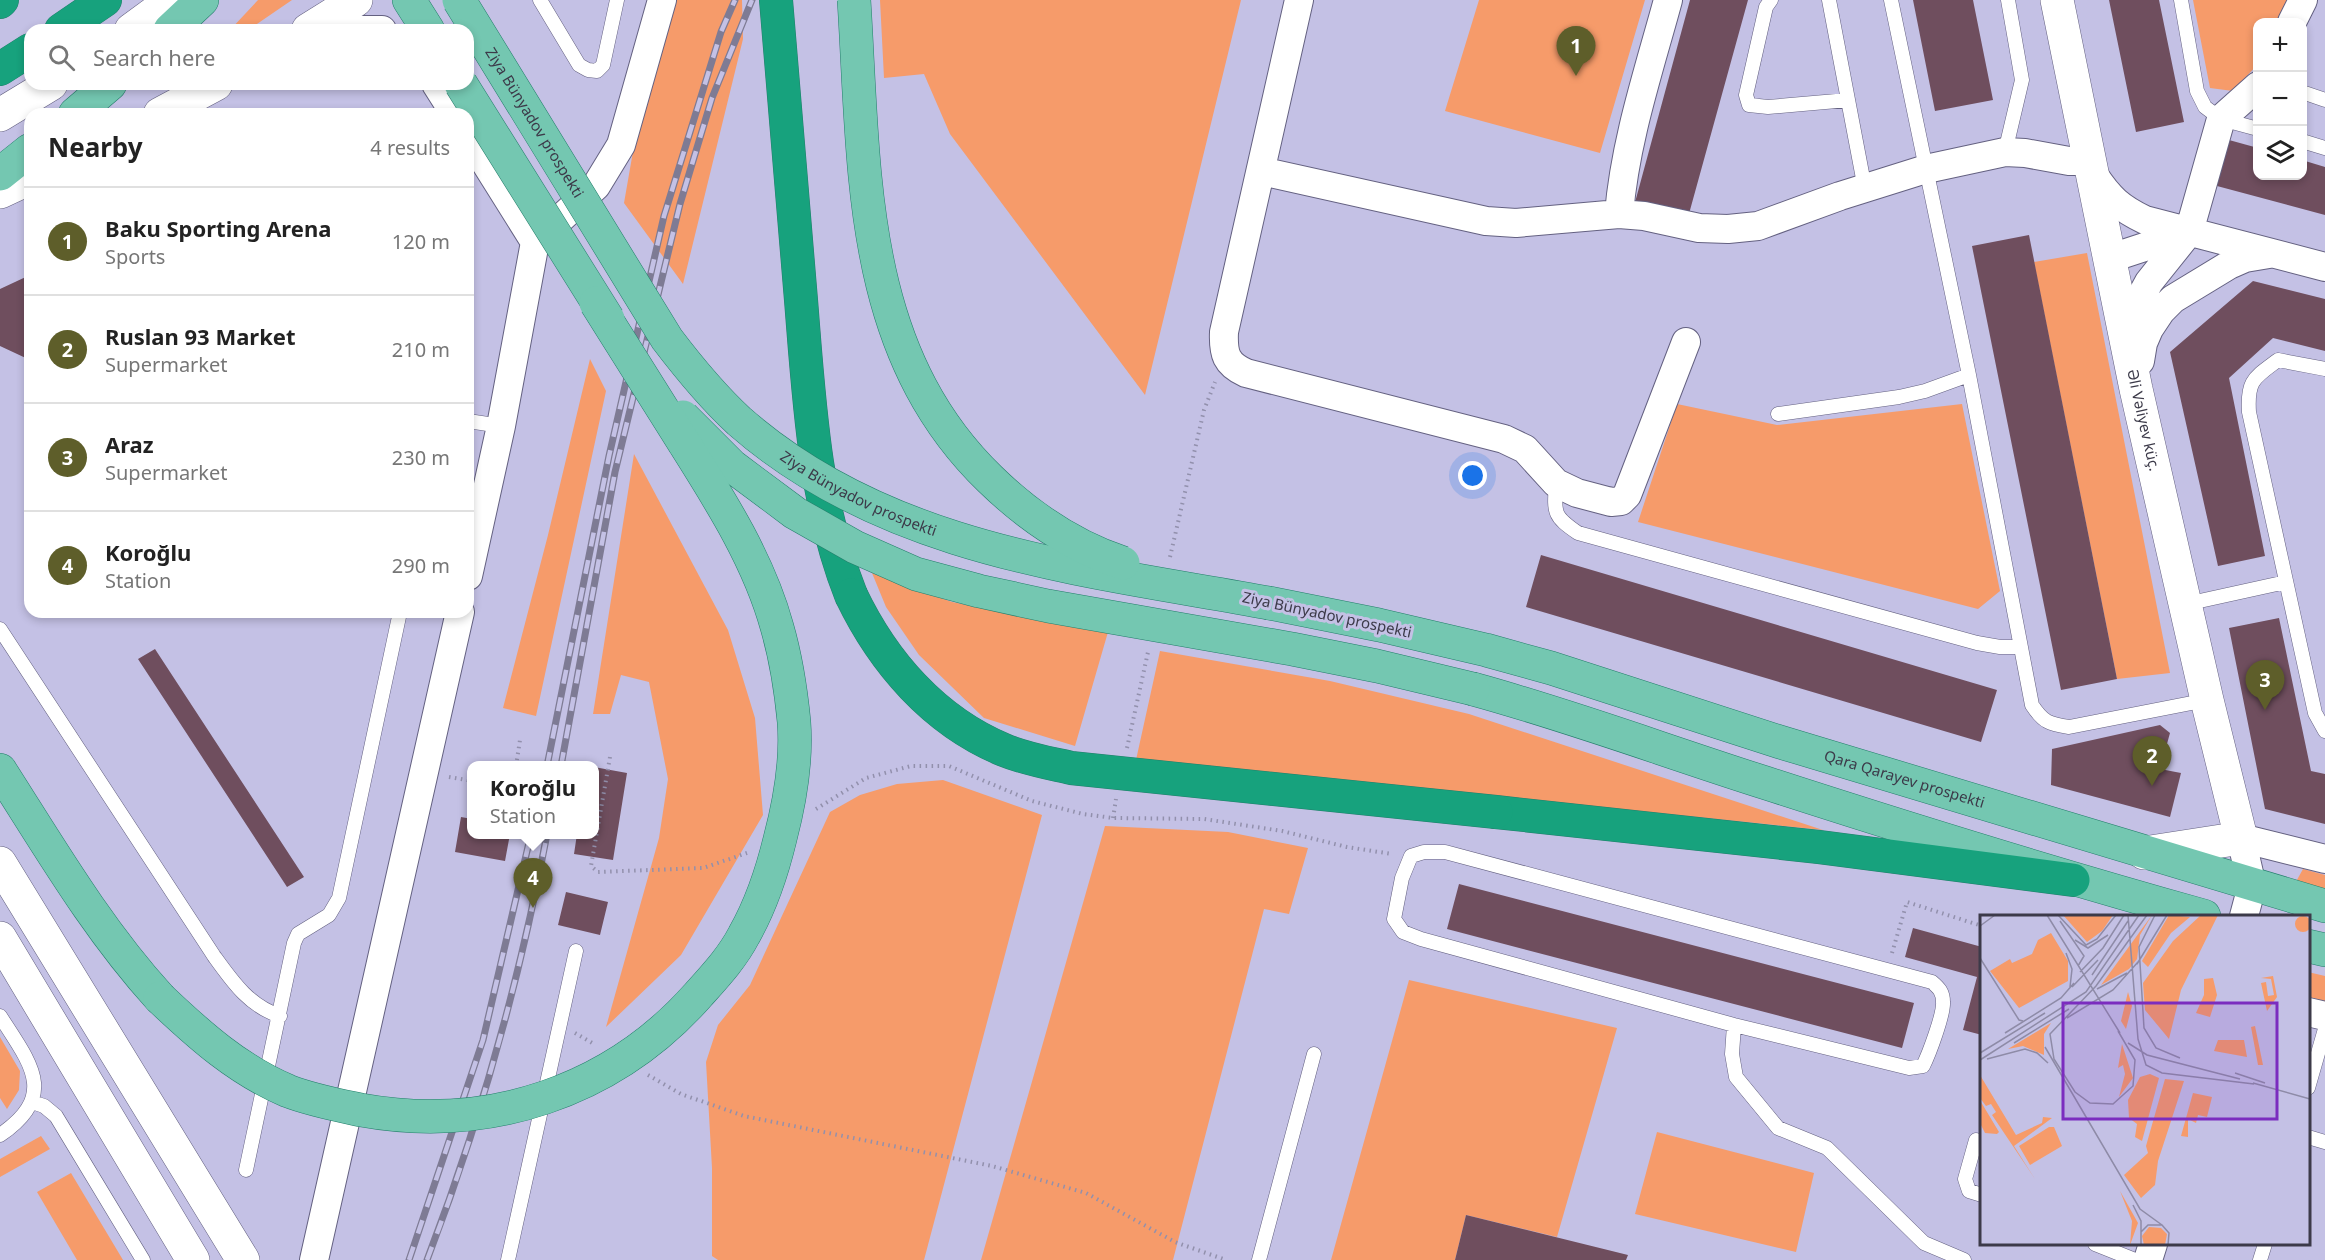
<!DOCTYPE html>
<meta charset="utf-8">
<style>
body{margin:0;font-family:"Noto Sans",sans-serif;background:#f2f2f2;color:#222}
.controls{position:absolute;right:18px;top:18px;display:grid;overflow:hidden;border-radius:12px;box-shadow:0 3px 9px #0003}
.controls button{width:54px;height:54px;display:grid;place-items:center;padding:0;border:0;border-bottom:2px solid #e0e0e0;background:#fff;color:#222;font:30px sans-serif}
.you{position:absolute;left:1473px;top:476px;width:21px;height:21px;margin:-15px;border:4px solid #fff;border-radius:50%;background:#1a73e8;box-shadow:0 0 0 9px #1a73e833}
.badge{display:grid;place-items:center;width:39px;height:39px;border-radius:50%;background:#5e5e2a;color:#fff;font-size:20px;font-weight:700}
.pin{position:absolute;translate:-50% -50px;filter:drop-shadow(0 2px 3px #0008)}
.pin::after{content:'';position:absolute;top:32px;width:21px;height:18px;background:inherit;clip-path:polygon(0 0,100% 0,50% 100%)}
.popup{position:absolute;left:467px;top:761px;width:132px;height:78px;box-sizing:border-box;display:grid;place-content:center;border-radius:12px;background:#fff;filter:drop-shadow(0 2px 4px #0005);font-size:20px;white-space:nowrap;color:#767676}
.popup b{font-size:22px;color:#222}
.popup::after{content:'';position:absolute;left:50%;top:100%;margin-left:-12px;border:12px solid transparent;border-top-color:#fff}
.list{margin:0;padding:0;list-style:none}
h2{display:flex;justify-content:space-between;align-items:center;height:78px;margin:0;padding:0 24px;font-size:26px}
h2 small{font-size:20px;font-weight:400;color:#767676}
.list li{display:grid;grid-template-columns:39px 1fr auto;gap:18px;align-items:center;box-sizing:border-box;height:108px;padding:0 24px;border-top:2px solid #e0e0e0}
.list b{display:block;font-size:22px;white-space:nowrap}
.list p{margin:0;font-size:20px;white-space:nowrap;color:#767676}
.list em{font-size:20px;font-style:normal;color:#767676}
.icon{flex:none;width:33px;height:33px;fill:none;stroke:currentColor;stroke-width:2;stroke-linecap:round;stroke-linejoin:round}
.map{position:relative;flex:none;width:2325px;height:1260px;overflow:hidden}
.search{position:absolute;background:#fff;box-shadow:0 3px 9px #0003;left:24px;top:24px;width:450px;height:66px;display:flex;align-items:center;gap:15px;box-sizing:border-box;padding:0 21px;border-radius:18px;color:#767676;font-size:22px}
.panel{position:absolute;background:#fff;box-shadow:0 3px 9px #0003;left:24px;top:108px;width:450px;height:510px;border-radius:18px}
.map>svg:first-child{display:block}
.green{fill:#f69b6a}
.building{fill:#6f4e5e}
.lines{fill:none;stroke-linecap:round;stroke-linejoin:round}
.lane-casing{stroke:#646181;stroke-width:15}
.street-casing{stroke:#646181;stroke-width:30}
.secondary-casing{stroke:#646181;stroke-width:34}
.primary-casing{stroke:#247e6b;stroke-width:34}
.highway-casing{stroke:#247e6b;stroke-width:34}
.path{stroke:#9290ac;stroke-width:4;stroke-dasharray:1.5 4.5;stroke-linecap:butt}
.lane{stroke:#fff;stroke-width:14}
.street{stroke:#fff;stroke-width:28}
.secondary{stroke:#fff;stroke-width:33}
.primary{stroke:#74c7b1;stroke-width:33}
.highway{stroke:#17a27d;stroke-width:33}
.rail-casing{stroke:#7e7b94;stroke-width:7}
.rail{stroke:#c4c1e5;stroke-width:4.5;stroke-dasharray:14;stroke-linecap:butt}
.primary-bridge-casing{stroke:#247e6b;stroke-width:34;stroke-linecap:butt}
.highway-bridge-casing{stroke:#247e6b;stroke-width:34;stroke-linecap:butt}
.primary-bridge{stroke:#74c7b1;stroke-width:33}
.highway-bridge{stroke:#17a27d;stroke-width:33}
.labels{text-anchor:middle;stroke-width:6;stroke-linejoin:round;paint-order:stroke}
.street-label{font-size:15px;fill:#3c3a49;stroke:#c4c1e5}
.inset-road{fill:none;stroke:#8e8ba7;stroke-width:1.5}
.view{fill:#7b2cbf;fill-opacity:0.15;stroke:#7b2cbf;stroke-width:3}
.inset-edge{fill:none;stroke:#3c3a49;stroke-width:3}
</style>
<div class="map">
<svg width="2325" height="1260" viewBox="0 0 2325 1260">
<rect width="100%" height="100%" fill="#c4c1e5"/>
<path class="green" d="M 258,0 L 292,0 L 248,30 L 230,30 Z
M 672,0 L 742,0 L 743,39 L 683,284 L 624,203 L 635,140 Z
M 880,0 L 1241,0 L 1145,395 L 950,134 L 924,74 L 884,78 Z
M 1479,0 L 1645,0 L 1600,153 L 1445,111 Z
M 2193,0 L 2289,0 L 2278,22 L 2258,22 L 2257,65 L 2233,91 L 2210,88 Z
M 2087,253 L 2170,673 L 2117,679 L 2034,262 Z
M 590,359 L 606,391 L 536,716 L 503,708 L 548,535 Z
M 1677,404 L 1777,425 L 1962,404 L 2000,591 L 1978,609 L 1638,522 Z
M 634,454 L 728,630 L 755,718 L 763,815 L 681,955 L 606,1027 L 659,838 L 668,779 L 649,682 L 621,675 L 610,714 L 593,714 Z
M 872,573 L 952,602 L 1108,632 L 1075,746 L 984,718 L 919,655 L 886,607 Z
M 1160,651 L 1330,681 L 1469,714 L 1823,830 L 1136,760 Z
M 943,780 L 1042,815 L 924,1260 L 718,1260 L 712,1256 L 712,1168 L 706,1062 L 718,1025 L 750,985 L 830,812 L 860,795 L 897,784 Z
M 1105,826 L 1228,832 L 1308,848 L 1289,914 L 1264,909 L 1173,1260 L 981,1260 Z
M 2303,869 L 2325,875 L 2325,896 L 2293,887 Z
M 2308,972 L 2325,976 L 2325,1001 L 2309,997 Z
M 1409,980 L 1617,1028 L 1557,1237 L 1466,1215 L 1455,1260 L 1331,1260 Z
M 0,1037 L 20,1071 L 19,1090 L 7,1109 L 0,1098 Z
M 1657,1132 L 1814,1173 L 1796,1252 L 1635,1214 Z
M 41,1136 L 50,1149 L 0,1177 L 0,1159 Z
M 71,1173 L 123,1260 L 77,1260 L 37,1192 Z"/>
<path class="building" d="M 1690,0 L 1748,0 L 1687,221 L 1634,206 Z
M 1913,0 L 1973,0 L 1993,100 L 1935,111 Z
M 2109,0 L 2159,0 L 2184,122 L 2136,132 Z
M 2229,140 L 2258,148 L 2258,176 L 2302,176 L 2302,160 L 2325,167 L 2325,215 L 2217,186 Z
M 2029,235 L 2117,679 L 2061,690 L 1972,246 Z
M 30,275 L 30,360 L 0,346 L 0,289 Z
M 2253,281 L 2325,299 L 2325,351 L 2273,338 L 2229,378 L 2265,556 L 2218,566 L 2170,352 Z
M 1541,555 L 1997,690 L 1981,742 L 1526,607 Z
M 2279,618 L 2311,771 L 2325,774 L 2325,824 L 2265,809 L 2229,628 Z
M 155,649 L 304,877 L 287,887 L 138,659 Z
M 2160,725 L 2170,733 L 2160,769 L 2181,773 L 2170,817 L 2051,785 L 2052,749 Z
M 594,767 L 627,773 L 613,860 L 574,854 L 577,834 L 594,834 Z
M 461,817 L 472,819 L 472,834 L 510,834 L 505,861 L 455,852 Z
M 1459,884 L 1914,1003 L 1902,1048 L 1447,929 Z
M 566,892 L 608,902 L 600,935 L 558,925 Z
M 1913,928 L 1982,947 L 1982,1035 L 1963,1030 L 1977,977 L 1905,957 Z
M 1466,1215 L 1628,1255 L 1626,1260 L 1455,1260 Z"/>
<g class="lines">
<g class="lane-casing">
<path id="lane" d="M 540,0 L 579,65 L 588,70 L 597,71 L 603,65 L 617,0
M 1771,0 L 1766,7 L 1746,95 L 1749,105 L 1768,107 L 1848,100
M 1829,0 L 1865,189
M 1891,0 L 1969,375 L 2032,705 C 2043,722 2049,724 2069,727 L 2207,700
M 2181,0 L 2197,91 L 2205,107 L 2221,119 L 2258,129
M 2302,92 L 2325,100
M 2302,141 L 2325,148
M 2005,152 L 2022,80 L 2008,0
M 2325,369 L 2278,360 C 2254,378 2247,380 2249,412 L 2315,713 L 2325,731
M 1778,414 L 1899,397 L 1925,391 L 1969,375
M 468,421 L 501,426
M 1556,483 C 1554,513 1553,516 1578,533 L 1977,643 L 2000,647 L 2020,647
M 2186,604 L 2286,582
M 0,629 L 214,956 C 232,981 249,1006 280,1016
M 1424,852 L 1445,852 L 1932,982 C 1939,988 1943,992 1943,1002 C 1944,1014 1929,1054 1923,1066 L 1909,1068 L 1734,1025 L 1421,939 L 1403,932 L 1394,919 L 1402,878 L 1411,856 Z
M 0,1016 C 30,1063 59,1095 0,1135
M 1734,1025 L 1732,1054 L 1736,1077 L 1778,1128 L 1827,1148 L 1924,1243 L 1964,1260
M 2308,1088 L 2325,1029
M 32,1102 L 44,1106 L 56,1116 L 143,1260
M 2308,1137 L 2325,1142
M 1976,1140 L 1965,1179 L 1969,1191 L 1982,1195
M 246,1170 L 294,943 L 298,934 L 329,915 L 339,898 L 400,612
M 2095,1244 L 2135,1260
M 508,1260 L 576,951
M 1259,1260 L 1314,1054
M 2260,1260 L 2265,1244"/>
</g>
<g class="street-casing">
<path id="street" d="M 1299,0 L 1224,332 C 1223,354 1226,364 1246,373 L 1504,439 L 1525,449 L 1556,483 L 1577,493 L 1611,502 L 1621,501 L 1627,495 L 1686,342
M 2292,22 L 2303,0
M 355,30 L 382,30
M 436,84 L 455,114
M 468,135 L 535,242
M 1261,171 L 1486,221 L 1516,223 L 1619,214 L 1644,216 L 1699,228 L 1728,229 L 1758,226 L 1840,196 L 1926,169 L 2005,152 L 2025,153 L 2069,161 L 2091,161
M 2094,175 C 2109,198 2120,208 2145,220 L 2325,267
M 1619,214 C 1625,141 1649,70 1668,0
M 2111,258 L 2187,233
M 2126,340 L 2137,304 L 2149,282 L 2189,232 L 2221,119 L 2258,86
M 2140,361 L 2143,343 L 2149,329 L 2161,311 L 2173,299 L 2229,265 L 2245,258 L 2269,254
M 468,576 L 501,426 L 535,242 L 596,186 L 621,145 L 662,0
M 2244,916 L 2252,886 L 2241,838 L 2325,859
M 2308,1012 L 2325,1016
M 314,1260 L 460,612
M 2148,1260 L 2153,1244"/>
</g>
<g class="secondary-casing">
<g id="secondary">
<path id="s1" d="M 2057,0 L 2136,389 L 2207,700 L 2241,838 L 2144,853"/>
<path d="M 131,30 L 172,0"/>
<path d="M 308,30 L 356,0"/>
<path d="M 160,114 L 216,84"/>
<path d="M 0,115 L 51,84"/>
<path d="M 0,192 L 30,178"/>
<path d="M 0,863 L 243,1260"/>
<path d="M 0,938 L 193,1260"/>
</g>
</g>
<g class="primary-casing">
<g id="primary">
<path d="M 409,0 L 428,30"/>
<path d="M 170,30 L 202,0"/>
<path d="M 75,114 L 110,84"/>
<path d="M 0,174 L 30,150"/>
<path id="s2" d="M 1269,603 L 1379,625 L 1486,650 L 1551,668 L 1780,742 L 2325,906"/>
<path d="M 1473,689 C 1572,716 1668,752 1766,783 C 1911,830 2057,875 2204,916"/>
<path d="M 0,770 C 50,848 97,929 160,998"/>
<path d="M 2308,946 L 2325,950"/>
</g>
</g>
<g class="highway-casing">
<path id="highway" d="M 776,0 C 784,100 792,200 801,300 C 809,399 814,502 851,595
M 0,2 L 2,0
M 61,30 L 105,0
M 0,69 L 30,50
M 1496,812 L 1819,847 L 2073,880"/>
</g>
<path class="path" d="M 1170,557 L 1204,410 L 1215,382
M 1127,748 L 1148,652
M 610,757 L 591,866 L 598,872 L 703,868 L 747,853
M 516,766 L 520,740
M 449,777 L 472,781
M 816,809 L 866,778 L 911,766 L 949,766 L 1032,801 L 1083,814 L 1113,818 L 1204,819 L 1282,831 L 1347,847 L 1392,854
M 1113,818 L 1116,799
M 1892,953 L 1907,902 L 1982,926
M 575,1033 L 594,1044
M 648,1075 L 681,1094 L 744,1116 L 992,1166 L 1086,1193 L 1175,1242 L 1226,1260"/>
<use href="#lane" class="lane"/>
<use href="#street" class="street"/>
<use href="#secondary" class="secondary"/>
<use href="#primary" class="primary"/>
<use href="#highway" class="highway"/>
<g class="rail-casing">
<path id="rail" d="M 547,766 L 609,456 L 664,216 L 721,32 L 735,0
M 561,766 L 615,472 L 680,204 L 712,98 L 752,0
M 409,1260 L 483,1040 L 531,834
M 427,1260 C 480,1122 520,979 547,834"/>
</g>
<use href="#rail" class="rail"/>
<g class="primary-bridge-casing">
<g id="primary-bridge">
<path id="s3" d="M 459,0 L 667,339 C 689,368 712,396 739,421 C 887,551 1083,569 1269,603"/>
<path d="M 854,0 C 865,172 857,350 990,479 C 1028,516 1072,546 1123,563"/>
<path d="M 461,84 L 608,319"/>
<path d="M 683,417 L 732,466 L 795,513 L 855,547 L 916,574 L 979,591 L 1048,606 L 1292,649 L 1377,666 L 1473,689"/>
<path d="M 160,998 C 199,1035 238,1070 288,1091 C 311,1100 337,1105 361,1110 C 488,1133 612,1092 698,995 C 715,976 732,958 744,935 C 761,905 772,872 780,839 C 790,801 797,761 794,722 C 791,691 786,658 777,627 C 759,561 720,500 684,443 C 654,396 625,349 596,303"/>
</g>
</g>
<g class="highway-bridge-casing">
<path id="highway-bridge" d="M 851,595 C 883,662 934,721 1004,750 C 1026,759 1049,763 1071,768 L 1496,812"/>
</g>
<use href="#primary-bridge" class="primary-bridge"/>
<use href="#highway-bridge" class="highway-bridge"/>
</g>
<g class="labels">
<g class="street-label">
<text dy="5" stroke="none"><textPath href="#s3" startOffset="144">Ziya Bünyadov prospekti</textPath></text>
<text dy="5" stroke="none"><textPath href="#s1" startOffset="429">Əli Vəliyev küç.</textPath></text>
<text dy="5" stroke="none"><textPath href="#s3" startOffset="648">Ziya Bünyadov prospekti</textPath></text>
<text transform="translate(1327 615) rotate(12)" y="5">Ziya Bünyadov prospekti</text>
<text dy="5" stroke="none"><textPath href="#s2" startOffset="660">Qara Qarayev prospekti</textPath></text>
</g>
</g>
<g transform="translate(1980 915)">
<rect width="330" height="330" fill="#c4c1e5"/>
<path d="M 83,0 L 133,0 L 122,16 L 107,27 ZM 172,0 L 160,20 L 157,44 L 149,54 L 121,70 ZM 189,0 L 210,2 L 191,18 L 168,52 L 162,46 ZM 221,0 L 238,0 L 201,75 L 189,124 L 165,95 L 163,68 L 193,26 ZM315 9a8 8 0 1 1 16 0a8 8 0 1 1-16 0ZM 71,18 L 88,46 L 88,66 L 39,93 L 10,56 L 30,44 L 32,48 L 52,39 L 58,25 ZM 293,61 L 297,82 L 287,96 L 281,68 L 286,67 L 288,81 L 294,80 L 291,64 L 281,63 ZM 233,63 L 237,80 L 230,102 L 216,98 L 224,80 L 224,64 ZM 148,77 L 152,91 L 146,114 L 141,106 ZM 71,108 L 64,119 L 64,140 L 43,131 L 28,134 ZM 275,111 L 283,150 L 278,150 L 271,112 ZM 238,125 L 264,125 L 267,142 L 234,136 ZM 142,129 L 153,163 L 139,182 L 145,159 L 143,150 L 138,153 ZM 170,159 L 179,163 L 162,226 L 155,222 L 157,209 L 149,203 L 148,185 L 160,162 ZM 0,160 L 36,220 L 62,208 L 63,202 L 72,203 L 34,231 L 55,264 L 12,200 L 16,197 L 11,189 L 6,191 L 0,183 ZM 185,164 L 204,166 L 178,246 L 175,270 L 161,283 L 144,260 L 168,238 L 166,231 ZM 213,178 L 232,182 L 227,202 L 218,200 L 216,208 L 208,204 L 208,222 L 201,221 ZM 1,187 L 19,217 L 17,219 L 5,218 L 0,208 ZM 69,212 L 74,212 L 82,231 L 50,250 L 39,231 ZM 140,276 L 158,308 L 150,330 L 152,306 ZM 169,312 L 181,313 L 187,319 L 185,330 L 164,330 L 162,321 Z" fill="#f69b6a"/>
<path class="inset-road" d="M 67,0 L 140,118M 78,0 L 106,30 L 117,24 L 136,0M 148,0 L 158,124 L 166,150 L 182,158 L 274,169M 175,0 L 159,32 L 164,113 L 176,133 L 200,143M 80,6 L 104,41 L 98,51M 0,11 L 15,0M 95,25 L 108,33 L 128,20M 86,38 L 92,54 L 90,72M 0,43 L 39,105 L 43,106M 157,49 L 187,0M 100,57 L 123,33 L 144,0M 112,60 L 148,6M 92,72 L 118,45M 117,74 L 147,58M 87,103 L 133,75 L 158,47M 138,116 L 155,145 L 153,171 L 133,189 L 110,188 L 95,177 L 74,144 L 70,119 L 116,71 L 167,0M 25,118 L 81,83 L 94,68M 34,128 L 89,94M 148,128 L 167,140 L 260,164M 65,132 L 160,294 L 182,310M 0,138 L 65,98M 7,144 L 45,134 L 57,138 L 68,148M 0,145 L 106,77 L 159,0M 255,158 L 285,168M 273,168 L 330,184M 153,290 L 161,306 L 161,330M 161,317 L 168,310 L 182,310 L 189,318 L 188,330"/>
<path class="view" d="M 83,88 L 297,88 L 297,204 L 83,204 Z"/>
<rect width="330" height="330" class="inset-edge"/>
</g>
</svg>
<div class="controls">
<button>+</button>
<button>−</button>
<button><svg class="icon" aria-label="layers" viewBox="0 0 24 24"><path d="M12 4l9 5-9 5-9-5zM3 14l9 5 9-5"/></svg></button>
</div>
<div class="you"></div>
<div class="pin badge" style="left:1576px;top:76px">1</div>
<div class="pin badge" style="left:2152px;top:786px">2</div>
<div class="pin badge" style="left:2265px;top:710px">3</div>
<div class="pin badge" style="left:533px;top:908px">4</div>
<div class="popup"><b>Koroğlu</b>Station</div>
<div class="search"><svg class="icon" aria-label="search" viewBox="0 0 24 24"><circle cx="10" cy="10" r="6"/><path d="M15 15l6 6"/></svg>Search here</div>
<section class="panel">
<h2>Nearby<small>4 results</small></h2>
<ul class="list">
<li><span class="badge">1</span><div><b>Baku Sporting Arena</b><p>Sports</p></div><em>120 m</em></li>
<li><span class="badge">2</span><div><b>Ruslan 93 Market</b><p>Supermarket</p></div><em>210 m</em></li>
<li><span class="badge">3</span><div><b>Araz</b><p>Supermarket</p></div><em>230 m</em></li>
<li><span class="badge">4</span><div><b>Koroğlu</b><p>Station</p></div><em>290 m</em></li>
</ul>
</section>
</div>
